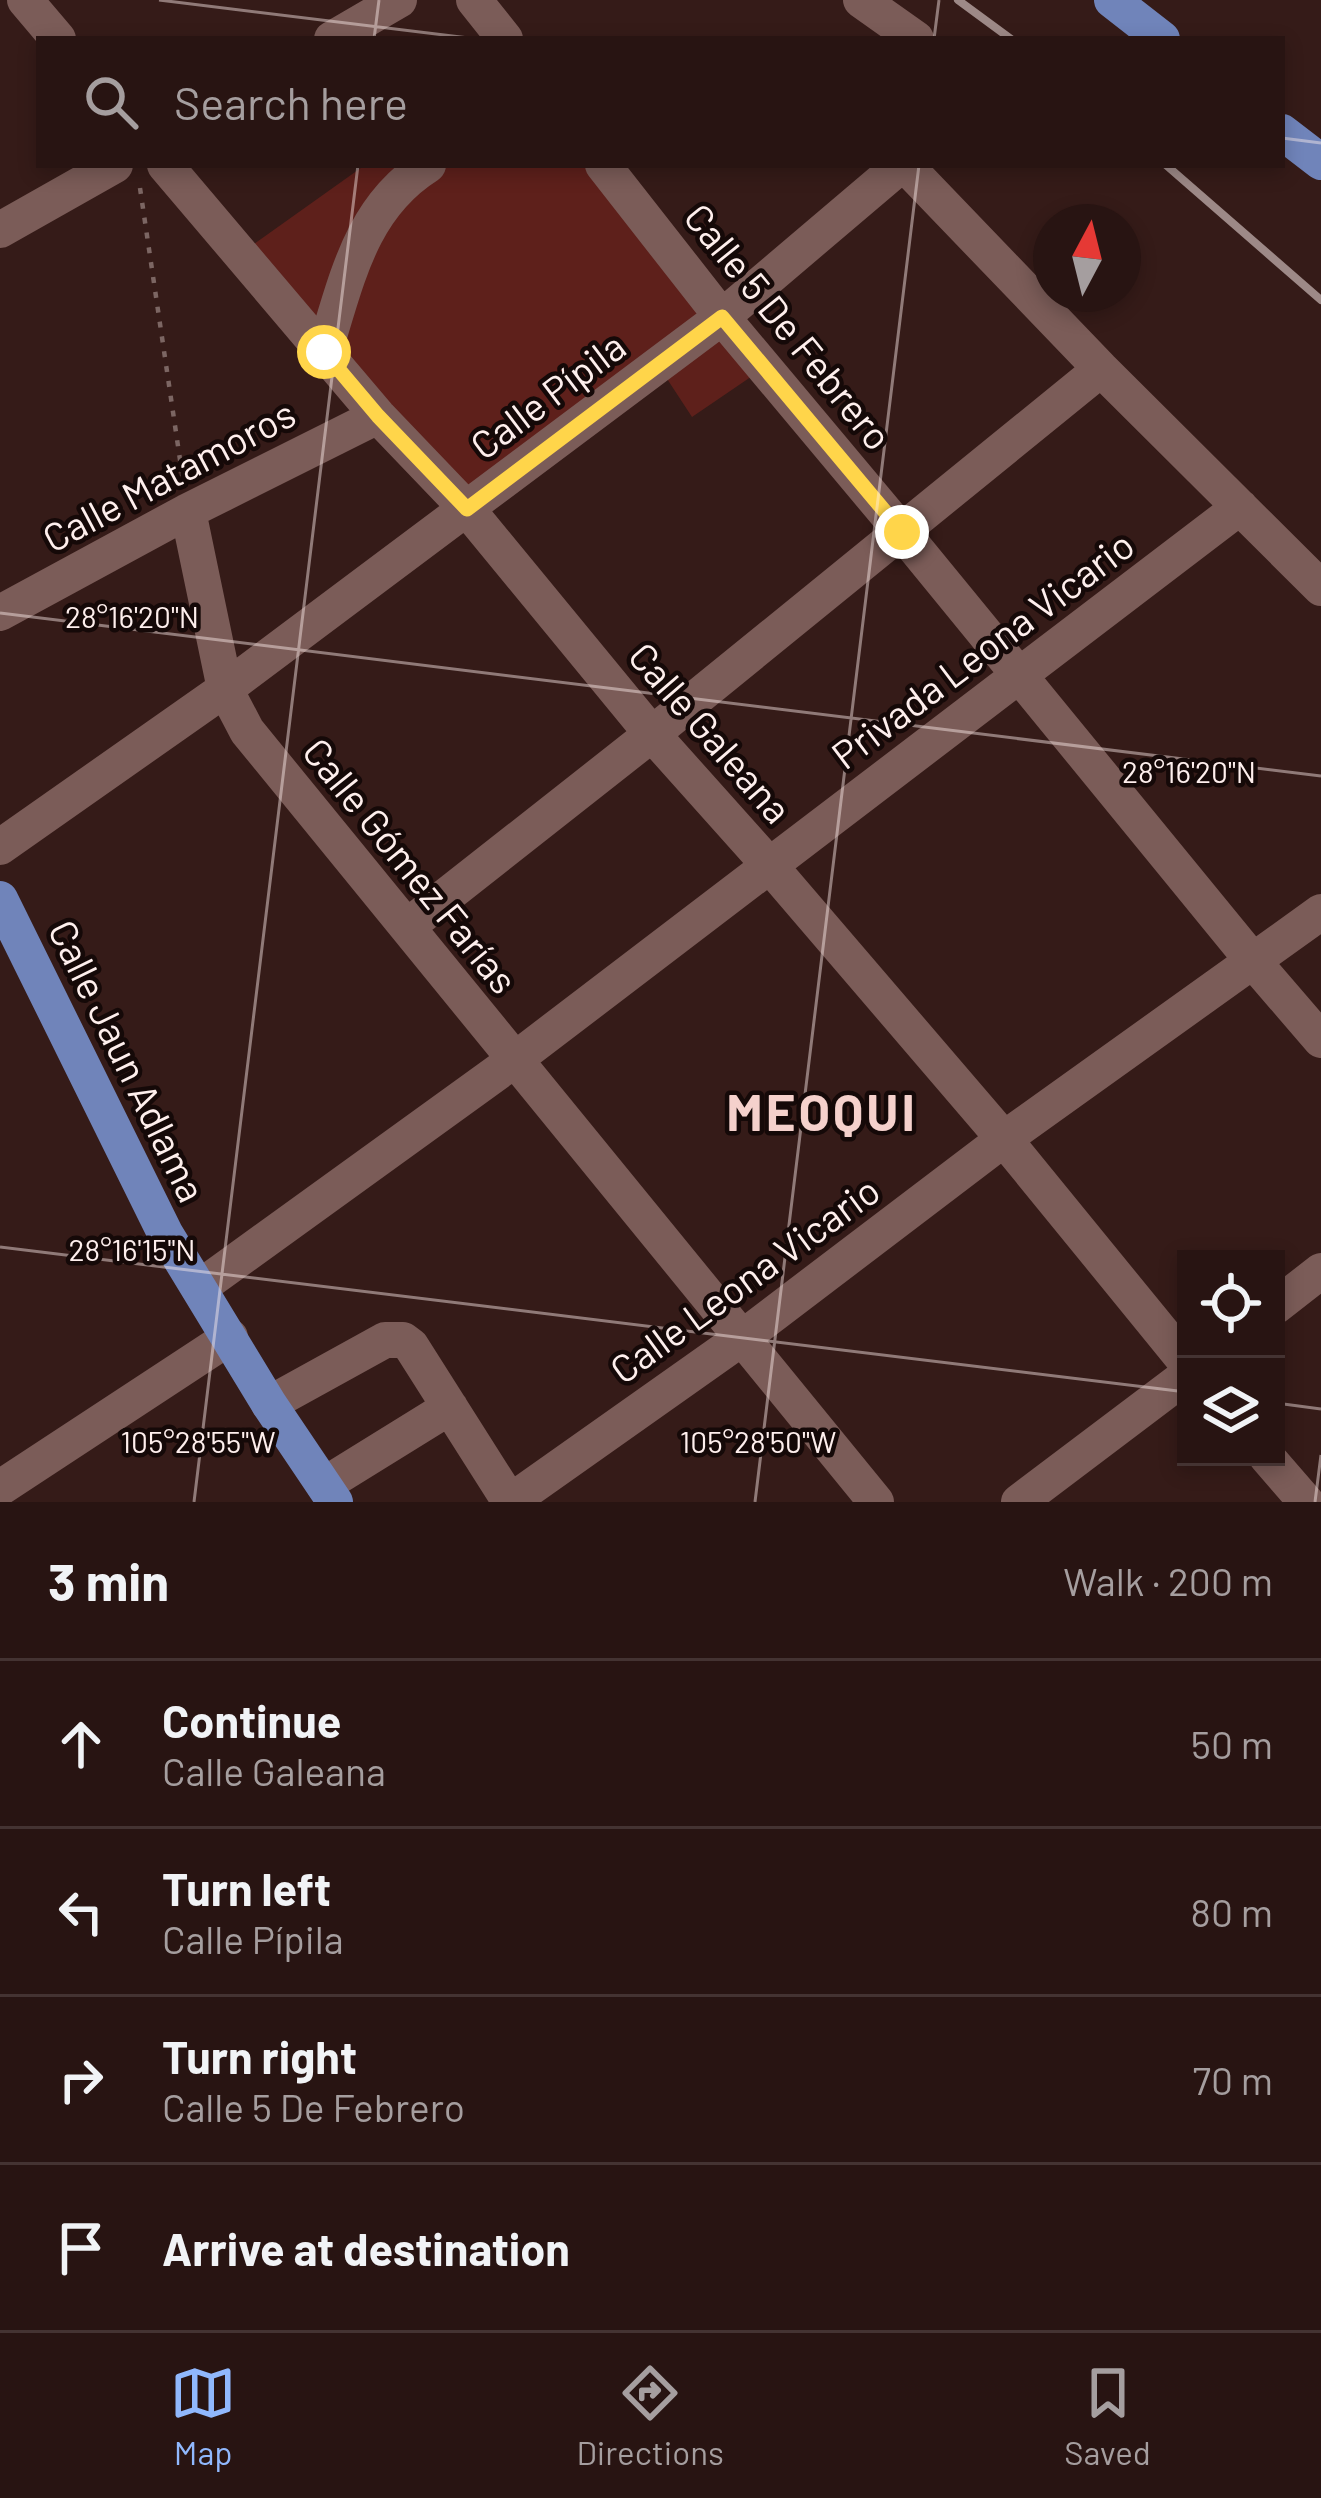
<!DOCTYPE html>
<meta charset="utf-8">
<style>
body{margin:0;font-family:Barlow,sans-serif;background:#301d1b;color:#f1f3f6}
.controls{position:absolute;right:36px;bottom:36px;display:grid;overflow:hidden;border-radius:0px;box-shadow:0 6px 18px #0003}
.controls button{width:108px;height:108px;display:grid;place-items:center;padding:0;border:0;border-bottom:3px solid #443332;background:#281412;color:#f1f3f6;font:60px sans-serif}
.compass{position:absolute;left:1033px;top:204px;width:108px;height:108px;border-radius:50%;background:#281412;box-shadow:0 6px 18px #0003;rotate:7deg}
.stop{position:absolute;width:36px;height:36px;margin:-27px;border:9px solid #ffd54a;border-radius:50%;background:#fff}
.stop.end{background:#ffd54a;border-color:#fff;box-shadow:0 3px 12px #0008}
.list{margin:0;padding:0;list-style:none}
h2{display:flex;justify-content:space-between;align-items:center;height:156px;margin:0;padding:0 48px;font-size:51px}
h2 small{font-size:39px;font-weight:400;color:#a59e9f}
.list li{display:grid;grid-template-columns:78px 1fr auto;gap:36px;align-items:center;box-sizing:border-box;height:168px;padding:0 48px;border-top:3px solid #443332}
.list b{display:block;font-size:45px;white-space:nowrap}
.list p{margin:0;font-size:39px;white-space:nowrap;color:#a59e9f}
.list em{font-size:39px;font-style:normal;color:#a59e9f}
.icon{flex:none;width:66px;height:66px;fill:none;stroke:currentColor;stroke-width:2;stroke-linecap:round;stroke-linejoin:round}
.map{position:relative;flex:none;width:1321px;height:1502px;overflow:hidden}
.search{position:absolute;background:#281412;box-shadow:0 6px 18px #0003;left:36px;right:36px;top:36px;height:132px;display:flex;align-items:center;gap:30px;box-sizing:border-box;padding:0 42px;border-radius:0px;color:#a59e9f;font-size:45px}
.sheet{height:828px;background:#281412}
nav{display:flex;justify-content:space-around;align-items:center;box-sizing:border-box;height:168px;border-top:3px solid #443332;background:#281412;font-size:33px;color:#a59e9f}
nav a{display:grid;justify-items:center;gap:6px}
nav .on{color:#90b8fd}
.map>svg:first-child{display:block}
.green{fill:#5e201b}
.lines{fill:none;stroke-linecap:round;stroke-linejoin:round}
.path{stroke:#7c6663;stroke-width:4.5;stroke-dasharray:6 9;stroke-linecap:butt}
.minor{stroke:#7b5c58;stroke-width:36}
.major{stroke:#7084ba;stroke-width:36}
.rail{stroke:#9d8987;stroke-width:8}
.route{stroke:#ffd54a;stroke-width:15}
.ticks{fill:none;stroke:#feefed;stroke-width:3;stroke-opacity:0.45}
.labels{text-anchor:middle;stroke-width:9;stroke-linejoin:round;paint-order:stroke}
.street-label{font-size:39px;fill:#feefed;stroke:#150908}
.district-label{font-size:51px;font-weight:bold;letter-spacing:3px;fill:#f5d1cc;stroke:#150908}
.ticks-label{font-size:30px;text-anchor:middle;fill:#feefed;stroke:#150908;stroke-width:9;stroke-linejoin:round;paint-order:stroke}
</style>
<div class="map">
<svg width="1321" height="1502" viewBox="0 0 1321 1502">
<rect width="100%" height="100%" fill="#351b18"/>
<path class="green" d="M 365,165 L 597,165 L 761,370 L 692,417 L 656,362 L 467,503 L 244,251 Z"/>
<g class="lines">
<path class="path" d="M 140,188 L 183,480"/>
<path class="minor" d="M 25,0 L 58,39
M 474,0 L 505,39
M 861,0 L 916,39
M 332,39 L 399,0
M 165,165 L 378,416 L 467,509 L 652,734 L 770,866 L 1004,1139 L 1186,1362
M 603,165 L 722,317 L 902,532 L 1253,961 L 1321,1040
M 905,165 L 1101,369 L 1321,588
M 0,230 L 115,165
M 324,352 C 347,280 360,208 428,165
M 188,511 L 225,689 L 247,731 L 876,1502
M 0,613 L 188,511 L 378,416
M 0,847 L 225,689 L 722,317 L 901,165
M 408,926 L 652,734 L 1101,369
M 199,1288 L 513,1061 L 1240,507
M 1276,1306 L 1321,1271
M 269,1404 L 385,1340 L 403,1340 L 411,1346 L 510,1502 L 742,1338 L 1004,1139 L 1321,912
M 1267,1457 L 1306,1502
M 324,1485 L 450,1407
M 0,1488 L 230,1337
M 1019,1502 L 1186,1376"/>
<path class="major" d="M 1112,0 L 1162,39
M 1282,132 L 1321,162
M 0,899 L 165,1233 L 269,1404 L 335,1502"/>
<path class="rail" d="M 958,0 L 1011,39
M 1166,165 L 1321,300"/>
</g>
<g class="lines">
<path class="route" d="M 324,352 L 378,416 L 467,509 L 722,317 L 902,532"/>
</g>
<path class="ticks" d="M 159,0 L 477,39M 374,39 L 379,0M 934,39 L 939,0M 1282,138 L 1321,143M 0,613 L 1321,776M 0,1247 L 1186,1392M 1276,1403 L 1321,1409M 194,1502 L 358,165M 755,1502 L 919,165M 1315,1502 L 1321,1455"/>
<g class="labels">
<g class="street-label">
<text transform="translate(788 327) rotate(51)" y="14">Calle 5 De Febrero</text>
<text transform="translate(548 396) rotate(-37)" y="14">Calle Pípila</text>
<text transform="translate(169 476) rotate(-28)" y="14">Calle Matamoros</text>
<text transform="translate(983 650) rotate(-37)" y="14">Privada Leona Vicario</text>
<text transform="translate(710 733) rotate(49)" y="14">Calle Galeana</text>
<text transform="translate(410 866) rotate(51)" y="14">Calle Gómez Farías</text>
<text transform="translate(127 1061) rotate(64)" y="14">Calle Jaun Adlama</text>
<text transform="translate(745 1280) rotate(-36)" y="14">Calle Leona Vicario</text>
</g>
<g class="district-label">
<text x="822" y="1131">MEOQUI</text>
</g>
</g>
<g class="ticks-label">
<text x="132" y="628">28°16'20"N</text>
<text x="1189" y="783">28°16'20"N</text>
<text x="132" y="1261">28°16'15"N</text>
<text x="198" y="1453">105°28'55"W</text>
<text x="758" y="1453">105°28'50"W</text>
</g>
</svg>
<div class="controls">
<button><svg class="icon" aria-label="locate" viewBox="0 0 24 24"><circle cx="12" cy="12" r="6"/><path d="M12 2v4M12 18v4M2 12h4M18 12h4"/></svg></button>
<button><svg class="icon" aria-label="layers" viewBox="0 0 24 24"><path d="M12 4l9 5-9 5-9-5zM3 14l9 5 9-5"/></svg></button>
</div>
<svg class="compass" viewBox="-18 -18 36 36"><path d="M0-13l5 13h-10z" fill="#e53935"/><path d="M0 13l5-13h-10z" fill="#a59e9f"/></svg>
<div class="stop" style="left:324px;top:352px"></div>
<div class="stop end" style="left:902px;top:532px"></div>
<div class="search"><svg class="icon" aria-label="search" viewBox="0 0 24 24"><circle cx="10" cy="10" r="6"/><path d="M15 15l6 6"/></svg>Search here</div>
</div>
<section class="sheet">
<h2>3 min<small>Walk · 200 m</small></h2>
<ul class="list">
<li><svg class="icon" aria-label="ahead" viewBox="0 0 24 24"><path d="M12 20V5M6 11l6-6 6 6"/></svg><div><b>Continue</b><p>Calle Galeana</p></div><em>50 m</em></li>
<li><svg class="icon" aria-label="left" viewBox="0 0 24 24"><path d="M17 20v-9H6M10 6l-5 5 5 5"/></svg><div><b>Turn left</b><p>Calle Pípila</p></div><em>80 m</em></li>
<li><svg class="icon" aria-label="right" viewBox="0 0 24 24"><path d="M7 20v-9h11M14 6l5 5-5 5"/></svg><div><b>Turn right</b><p>Calle 5 De Febrero</p></div><em>70 m</em></li>
<li><svg class="icon" aria-label="arrive" viewBox="0 0 24 24"><path d="M6 21V4h12l-3 4 3 4H6"/></svg><div><b>Arrive at destination</b></div></li>
</ul>
</section>
<nav>
<a class="on"><svg class="icon" aria-label="map" viewBox="0 0 24 24"><path d="M3 6l6-2 6 2 6-2v14l-6 2-6-2-6 2zM9 4v14M15 6v14"/></svg>Map</a>
<a><svg class="icon" aria-label="directions" viewBox="0 0 24 24"><path d="M12 3l9 9-9 9-9-9zM9 14v-3h6M13 9l2 2-2 2"/></svg>Directions</a>
<a><svg class="icon" aria-label="saved" viewBox="0 0 24 24"><path d="M7 4h10v16l-5-4-5 4z"/></svg>Saved</a>
</nav>
